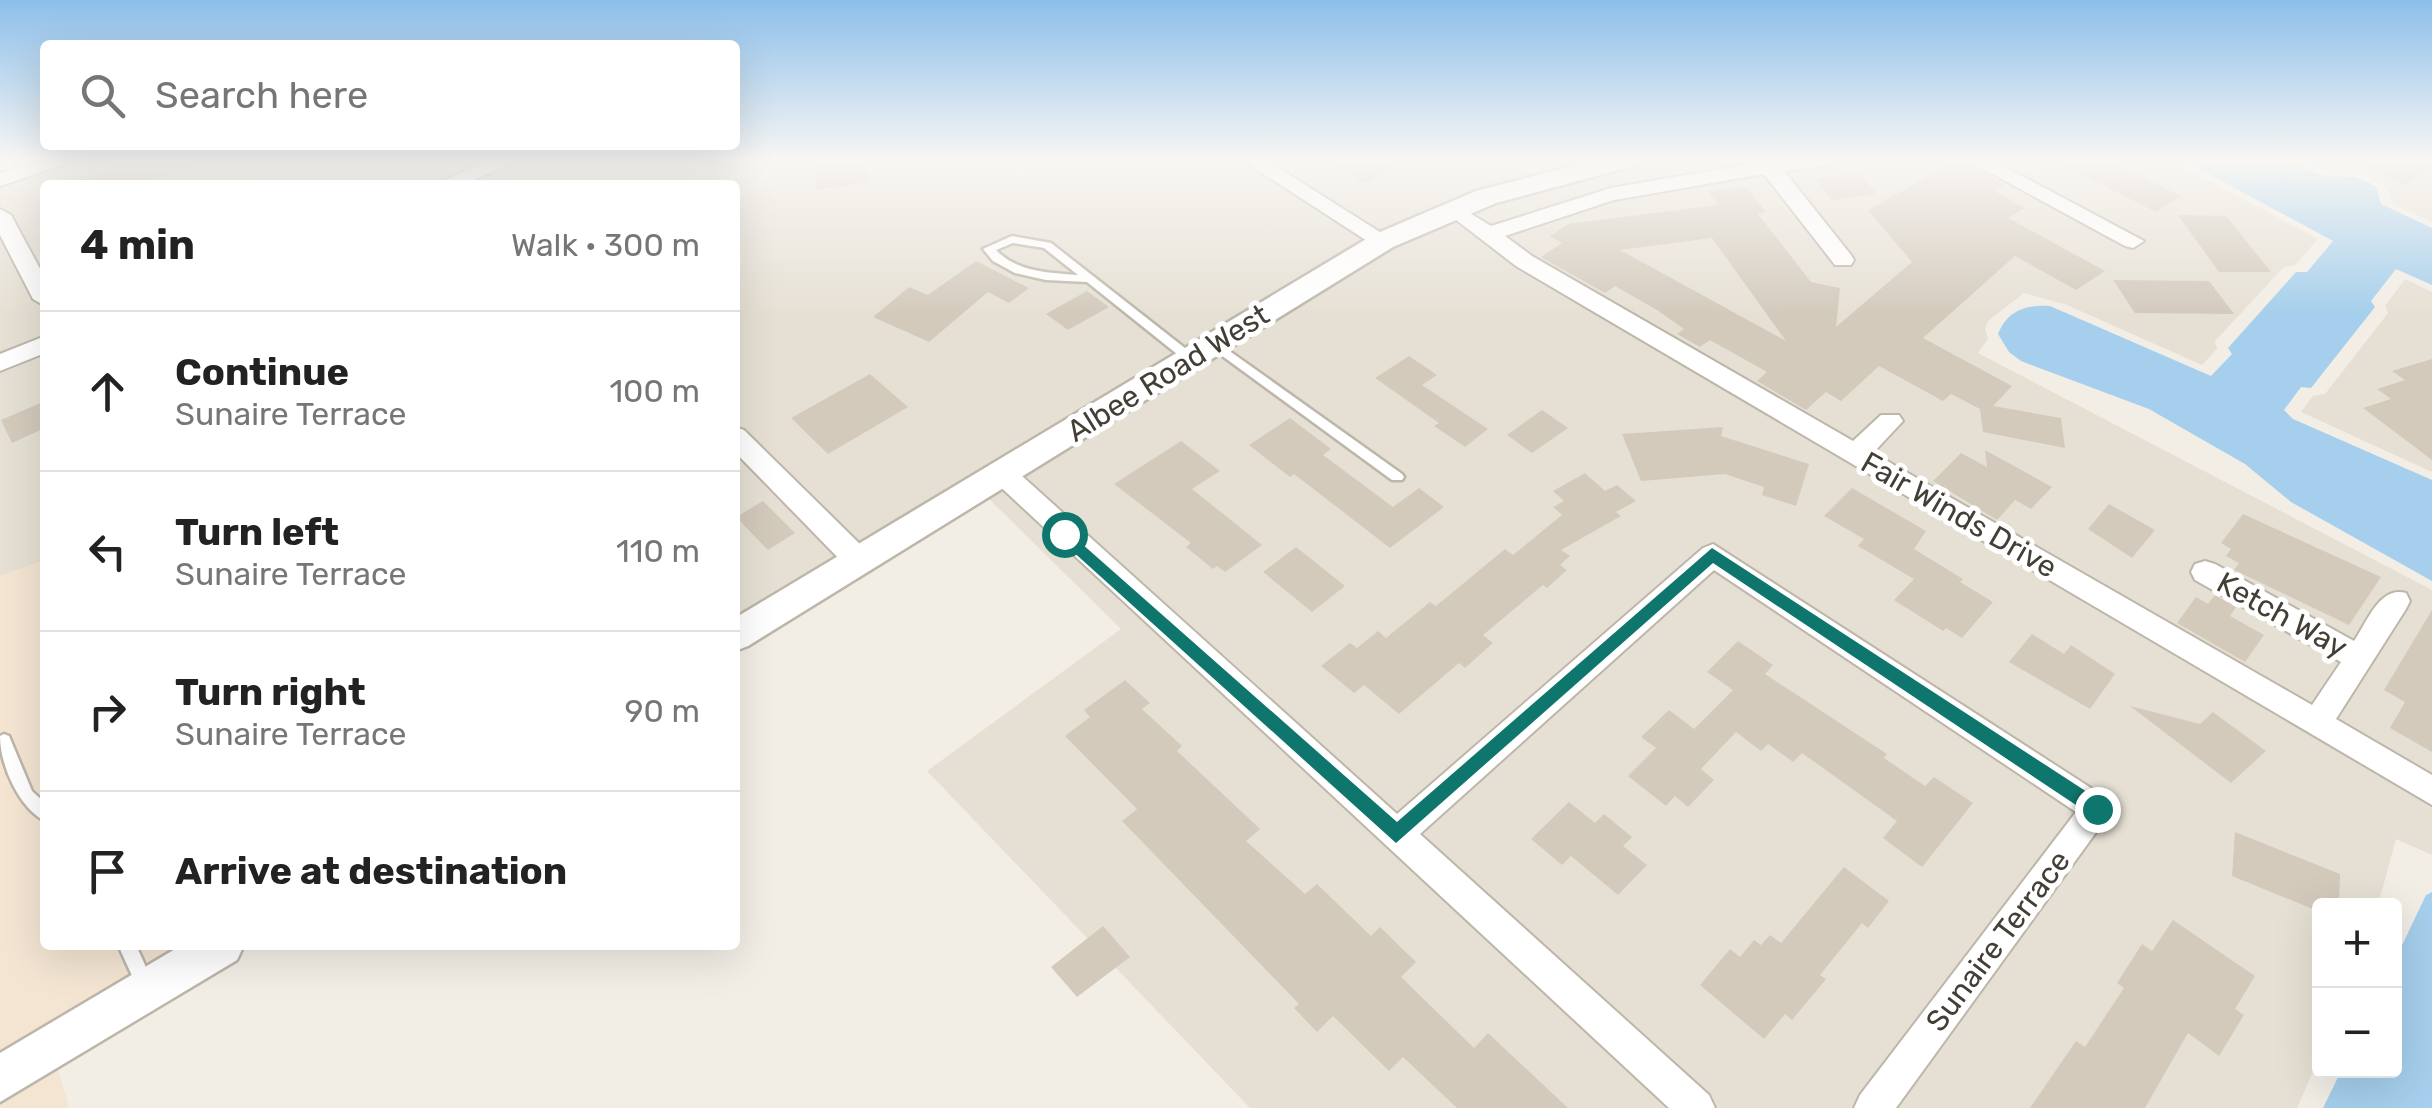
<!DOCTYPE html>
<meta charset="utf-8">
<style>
body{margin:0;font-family:Rubik,sans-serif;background:#f6f6f6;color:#222}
.controls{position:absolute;right:30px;bottom:30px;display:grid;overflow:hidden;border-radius:10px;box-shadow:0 10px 40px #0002}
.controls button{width:90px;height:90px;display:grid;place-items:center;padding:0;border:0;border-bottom:2px solid #e0e0e0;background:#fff;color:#222;font:50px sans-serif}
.stop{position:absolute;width:30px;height:30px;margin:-22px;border:8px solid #0f766e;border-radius:50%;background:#fff}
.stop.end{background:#0f766e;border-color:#fff;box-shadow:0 2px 10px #0008}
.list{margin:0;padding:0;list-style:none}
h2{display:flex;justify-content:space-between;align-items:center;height:130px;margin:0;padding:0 40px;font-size:42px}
h2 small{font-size:32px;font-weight:400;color:#767676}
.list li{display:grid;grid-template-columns:65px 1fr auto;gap:30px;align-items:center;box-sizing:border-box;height:160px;padding:0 40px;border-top:2px solid #e0e0e0}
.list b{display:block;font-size:38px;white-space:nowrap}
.list p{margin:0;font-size:32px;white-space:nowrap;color:#767676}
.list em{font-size:32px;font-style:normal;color:#767676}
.icon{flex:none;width:55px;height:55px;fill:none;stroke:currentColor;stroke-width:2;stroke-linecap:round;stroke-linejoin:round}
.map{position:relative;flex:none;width:2432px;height:1108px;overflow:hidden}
.search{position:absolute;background:#fff;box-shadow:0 10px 40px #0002;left:40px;top:40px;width:700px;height:110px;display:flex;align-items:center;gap:25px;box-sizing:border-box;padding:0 35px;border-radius:10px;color:#767676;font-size:38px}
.panel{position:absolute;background:#fff;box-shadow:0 10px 40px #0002;left:40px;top:180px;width:700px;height:770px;border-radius:10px}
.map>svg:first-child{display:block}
.residential{fill:#e6e0d4}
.commercial{fill:#f3e5d2}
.water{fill:#a5cfec}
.building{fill:#d3cabc;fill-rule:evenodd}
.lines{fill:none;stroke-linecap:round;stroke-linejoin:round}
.service-casing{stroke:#bdb6a9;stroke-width:5}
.minor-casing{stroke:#bdb6a9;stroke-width:4}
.tertiary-casing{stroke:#bdb6a9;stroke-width:5}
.service{fill:#fff;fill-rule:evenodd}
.minor{fill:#fff;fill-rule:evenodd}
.tertiary{fill:#fff;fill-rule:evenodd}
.route{fill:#0f766e}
.labels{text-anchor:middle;stroke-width:10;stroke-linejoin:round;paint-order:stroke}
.street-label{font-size:30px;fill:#443f36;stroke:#fff}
</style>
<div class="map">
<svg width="2432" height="1108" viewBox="0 0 2432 1108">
<rect width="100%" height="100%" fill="#f2eee6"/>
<path class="residential" d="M 0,160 L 1585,160 L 1477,191 L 1374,234 L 735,620 L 735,185 L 45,185 L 45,560 L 0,576 Z
M 1666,160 L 2171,160 L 2318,239 L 2295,265 L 2284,267 L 2215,341 L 2217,349 L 2202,365 L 2067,305 L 2024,293 L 1988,321 L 1985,329 L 1988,339 L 1978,353 L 2432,590 L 2432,855 L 2396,839 L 2378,905 L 2320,906 L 2319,1058 L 2297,1108 L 1250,1108 L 927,771 L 1121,629 L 988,498 L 1393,247 L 1462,216 L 1530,192 Z
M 2298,160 L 2432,160 L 2432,222 L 2393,204 L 2388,189 L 2381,183 L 2353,171 L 2319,169 Z
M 2405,279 L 2432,292 L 2432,472 L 2301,412 L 2313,396 L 2325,394 L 2388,313 L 2385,306 Z"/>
<path class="commercial" d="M 45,560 L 45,945 L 190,945 L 0,1059 L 0,576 Z
M 57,1065 L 69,1108 L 0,1108 L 0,1099 Z"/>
<path class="water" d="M 2183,160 L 2286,160 L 2319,175 L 2355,177 L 2376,186 L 2381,204 L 2432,228 L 2432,285 L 2396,269 L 2371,301 L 2375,307 L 2311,388 L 2301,387 L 2284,410 L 2293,419 L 2432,480 L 2432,581 L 2291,502 L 2245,464 L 2149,409 L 2021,361 L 2009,352 L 1998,334 C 2007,311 2026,304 2050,306 L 2211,376 L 2232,354 L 2228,348 L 2296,272 L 2307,272 L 2333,241 Z
M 2432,892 L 2432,1108 L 2323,1108 L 2341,1071 L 2394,1070 L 2395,960 L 2426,895 Z"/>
<path class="building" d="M 138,160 L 199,162 L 137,185 L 76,185 L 76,182 Z
M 814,160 L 865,160 L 868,182 L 816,190 Z
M 1326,160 L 1407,160 L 1365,183 Z
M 1957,160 L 1964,160 L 2005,185 L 1994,191 L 2025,208 L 2008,218 L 2105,271 L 2076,290 L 2015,256 L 1923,338 L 2012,386 L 1993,406 L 2061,418 L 2065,448 L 1983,432 L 1980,409 L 1951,394 L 1943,401 L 1879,366 L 1841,401 L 1826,392 L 1806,410 L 1757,381 L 1767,372 L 1710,340 L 1700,347 L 1677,334 L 1684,329 L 1657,310 L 1615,286 L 1605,293 L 1541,257 L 1562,243 L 1550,236 L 1568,224 L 1718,205 L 1708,191 L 1746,187 L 1766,212 L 1758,214 L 1811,282 L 1840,288 L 1836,327 L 1912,262 L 1868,210 ZM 1712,238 L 1786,341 L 1620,250 Z
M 2052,160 L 2109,160 L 2181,196 L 2156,212 Z
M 2350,160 L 2432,160 L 2432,167 L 2404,185 Z
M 1859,173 L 1877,194 L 1832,200 L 1815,179 Z
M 2178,215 L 2226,216 L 2271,272 L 2219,272 Z
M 976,261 L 1029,288 L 1009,303 L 988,292 L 929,342 L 873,317 L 909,287 L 928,295 Z
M 2113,280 L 2209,281 L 2234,314 L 2135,313 Z
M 1087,291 L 1109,307 L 1068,330 L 1046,314 Z
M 1409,356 L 1437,375 L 1422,385 L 1488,429 L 1465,447 L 1434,426 L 1439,423 L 1375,378 Z
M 2432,359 L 2432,460 L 2363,408 L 2391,399 L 2377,389 L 2405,380 L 2392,371 Z
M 870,374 L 908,407 L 828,454 L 791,418 Z
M 45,401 L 45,428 L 12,443 L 1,420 Z
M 1542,410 L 1568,428 L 1532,453 L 1507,435 Z
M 1290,418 L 1331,449 L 1323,455 L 1393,507 L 1419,488 L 1444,507 L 1390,548 L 1294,474 L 1290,477 L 1249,445 Z
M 1723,427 L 1721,436 L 1809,464 L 1796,506 L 1762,495 L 1764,487 L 1725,474 L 1641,481 L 1622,434 Z
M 1181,441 L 1220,471 L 1192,489 L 1262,545 L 1225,572 L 1217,566 L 1213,569 L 1186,547 L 1191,543 L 1114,484 Z
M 1985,450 L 2052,487 L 2031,509 L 2015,500 L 1997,520 L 1933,481 L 1961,453 L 1987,467 Z
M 1585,473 L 1605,491 L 1617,485 L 1636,501 L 1616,512 L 1621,516 L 1561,550 L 1570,556 L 1560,565 L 1567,570 L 1547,588 L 1543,585 L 1483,635 L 1493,643 L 1465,668 L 1459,663 L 1399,714 L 1364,685 L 1354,693 L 1321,666 L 1350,643 L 1357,648 L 1378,631 L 1386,638 L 1430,602 L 1436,606 L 1505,549 L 1513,555 L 1562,515 L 1553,507 L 1564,501 L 1553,491 Z
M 1852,488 L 1926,531 L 1914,549 L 1963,579 L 1960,582 L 1993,602 L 1962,638 L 1946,628 L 1943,631 L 1894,600 L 1914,579 L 1858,546 L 1864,539 L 1824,516 Z
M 763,501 L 795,533 L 768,550 L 736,517 Z
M 2109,504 L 2155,530 L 2132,558 L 2088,529 Z
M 2243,514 L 2381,577 L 2349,625 L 2234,570 L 2239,563 L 2226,556 L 2231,549 L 2221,543 Z
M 1296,547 L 1345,586 L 1312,612 L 1263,572 Z
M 2215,595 L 2236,607 L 2230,616 L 2264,635 L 2245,662 L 2177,623 L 2196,597 L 2208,604 Z
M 2432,610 L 2432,752 L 2390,728 L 2405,702 L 2384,690 Z
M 2032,634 L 2064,654 L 2071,645 L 2115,674 L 2090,709 L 2009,662 Z
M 1738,641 L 1773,665 L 1765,674 L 1887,754 L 1884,758 L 1925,786 L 1934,777 L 1973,803 L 1922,867 L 1883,838 L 1897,821 L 1802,753 L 1793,762 L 1768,744 L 1761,751 L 1736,732 L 1701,769 L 1714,780 L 1688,807 L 1675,796 L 1666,806 L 1628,776 L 1656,748 L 1641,737 L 1669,710 L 1694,729 L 1733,690 L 1707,672 Z
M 1125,680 L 1150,703 L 1142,709 L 1182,746 L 1177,751 L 1260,829 L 1246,841 L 1305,894 L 1317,884 L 1371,936 L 1380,927 L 1416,962 L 1401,977 L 1474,1048 L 1488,1033 L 1568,1108 L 1457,1108 L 1403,1057 L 1389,1071 L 1333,1016 L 1317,1032 L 1294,1008 L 1299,1004 L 1122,821 L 1137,809 L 1065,736 L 1090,717 L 1084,710 Z
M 2130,706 L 2200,724 L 2213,712 L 2266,751 L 2231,783 Z
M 1569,802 L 1595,823 L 1604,814 L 1632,837 L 1623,846 L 1647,865 L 1618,895 L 1571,856 L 1562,865 L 1531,839 Z
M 2235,832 L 2340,874 L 2339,906 L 2320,906 L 2320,912 L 2232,876 Z
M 1844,867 L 1889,901 L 1868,928 L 1862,923 L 1820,975 L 1826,979 L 1792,1020 L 1785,1014 L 1764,1039 L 1700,985 L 1730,949 L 1740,957 L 1754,940 L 1761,945 L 1770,935 L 1781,943 Z
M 2173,920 L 2255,976 L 2235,1009 L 2244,1015 L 2219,1056 L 2188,1033 L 2145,1108 L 2030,1108 L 2076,1041 L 2085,1047 L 2124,988 L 2117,983 L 2142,944 L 2152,951 Z
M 1103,926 L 1130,957 L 1077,997 L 1051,967 Z"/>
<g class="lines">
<g class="service-casing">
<path id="service" d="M 1012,236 L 1051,243 L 1195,356 L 1197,359 L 1195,362 L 1187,362 L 1087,282 L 1046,280 L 1015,273 L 993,261 L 983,249 ZM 1013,243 L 1044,248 L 1078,275 C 1049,273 1017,272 996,250 Z
M 1214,340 L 1402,474 L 1404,477 L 1402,480 L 1392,480 L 1210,347 L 1208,344 Z
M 4,734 L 9,736 L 32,791 L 45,803 L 45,821 C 19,808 0,765 0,736 Z
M 118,945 L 136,945 L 154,985 L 151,991 L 145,994 L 139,991 Z"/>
</g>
<g class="minor-casing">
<path id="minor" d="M 40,160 L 69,160 L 66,164 L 0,186 L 0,173 Z
M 491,160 L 518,160 L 463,185 L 433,185 Z
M 1242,160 L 1266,160 L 1394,241 L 1383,248 L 1375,246 Z
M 1754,160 L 1834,160 L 1824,166 L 1784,171 L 1851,255 L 1854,260 L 1851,265 L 1835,265 L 1764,174 L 1614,200 L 1505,236 L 1532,256 L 1853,441 L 1881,415 L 1899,415 L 1903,421 L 1873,453 L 2312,705 L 2341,662 L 2195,580 L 2191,572 L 2195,564 L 2205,561 L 2215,564 L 2354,641 C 2367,622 2380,585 2406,593 L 2410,601 L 2406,609 L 2336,719 L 2432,775 L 2432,805 L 1516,266 L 1442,209 L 1453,203 L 1491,226 L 1611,188 L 1756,163 Z
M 1967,160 L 1992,160 L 2144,241 L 2133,248 L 2125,246 Z
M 0,209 L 11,215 L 45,278 L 45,306 L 33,299 L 0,235 Z
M 45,336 L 45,353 L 0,371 L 0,354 Z
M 735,427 L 744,430 L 869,553 L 873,561 L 869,569 L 859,572 L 849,569 L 735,452 Z
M 1003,465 L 1012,467 L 1397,814 L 1703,548 L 1713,544 L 2108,799 L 2113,809 L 1896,1108 L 1854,1108 L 1860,1095 L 2076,812 L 1714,570 L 1420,834 L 1709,1095 L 1715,1108 L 1669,1108 L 994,481 L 990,474 L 994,467 Z"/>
</g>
<g class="tertiary-casing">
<path id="tertiary" d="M 1596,160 L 1637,160 L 1633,166 L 1496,203 L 1393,247 L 748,646 L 735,651 L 735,618 L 1373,235 L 1476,191 Z
M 182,945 L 244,945 L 237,960 L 0,1102 L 0,1053 Z"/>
</g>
<use href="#service" class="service"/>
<use href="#minor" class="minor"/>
<use href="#tertiary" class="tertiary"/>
</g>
<linearGradient id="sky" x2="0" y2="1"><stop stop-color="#8dbfea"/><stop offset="0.51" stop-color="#f9f7f4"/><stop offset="1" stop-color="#f9f7f4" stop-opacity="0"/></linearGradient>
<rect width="2432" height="315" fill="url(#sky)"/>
<path class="route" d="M 1064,528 L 1397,822 L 1712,548 L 2104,803 L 2107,809 L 2097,817 L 2091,815 L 1713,563 L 1396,843 L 1059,539 L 1056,534 Z"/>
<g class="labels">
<g class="street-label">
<text transform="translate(1168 373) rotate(-32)" y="10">Albee Road West</text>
<text transform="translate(1959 515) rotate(30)" y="10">Fair Winds Drive</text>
<text transform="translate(2282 615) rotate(29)" y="10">Ketch Way</text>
<text transform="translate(1998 941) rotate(-53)" y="10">Sunaire Terrace</text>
</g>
</g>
</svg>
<div class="controls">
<button>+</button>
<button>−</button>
</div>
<div class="stop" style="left:1064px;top:534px"></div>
<div class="stop end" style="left:2097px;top:809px"></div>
<div class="search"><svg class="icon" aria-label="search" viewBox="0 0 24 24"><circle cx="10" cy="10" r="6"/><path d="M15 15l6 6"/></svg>Search here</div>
<section class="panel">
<h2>4 min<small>Walk · 300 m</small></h2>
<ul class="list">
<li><svg class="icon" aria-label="ahead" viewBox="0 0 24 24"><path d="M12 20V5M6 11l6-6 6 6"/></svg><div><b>Continue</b><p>Sunaire Terrace</p></div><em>100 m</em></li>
<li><svg class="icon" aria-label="left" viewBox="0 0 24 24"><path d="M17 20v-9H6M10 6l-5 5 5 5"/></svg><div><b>Turn left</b><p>Sunaire Terrace</p></div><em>110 m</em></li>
<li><svg class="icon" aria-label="right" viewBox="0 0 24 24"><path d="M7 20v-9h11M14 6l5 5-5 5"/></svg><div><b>Turn right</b><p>Sunaire Terrace</p></div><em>90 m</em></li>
<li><svg class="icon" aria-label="arrive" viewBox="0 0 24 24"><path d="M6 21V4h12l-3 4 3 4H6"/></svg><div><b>Arrive at destination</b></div></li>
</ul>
</section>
</div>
